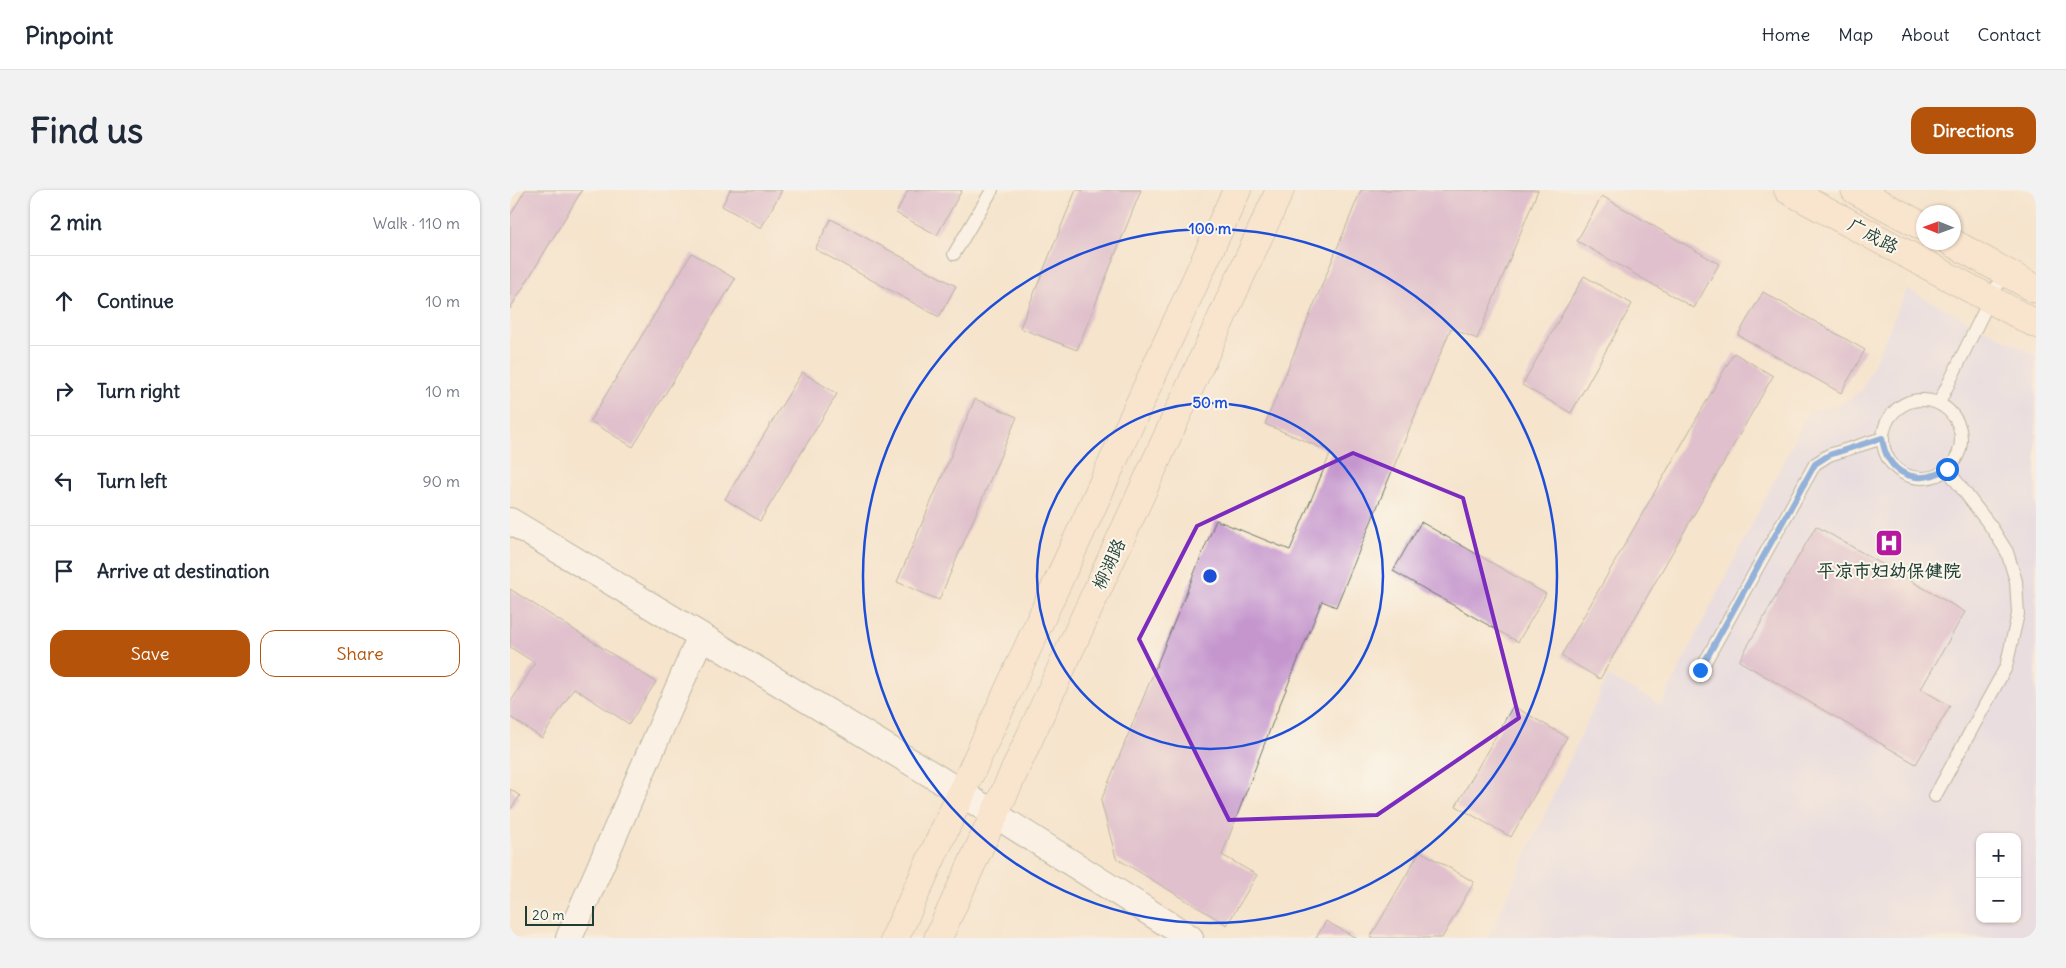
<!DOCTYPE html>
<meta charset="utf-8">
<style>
body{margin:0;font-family:Delius,"LXGW WenKai TC",sans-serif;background:#f2f2f3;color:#1f2937}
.controls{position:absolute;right:15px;bottom:15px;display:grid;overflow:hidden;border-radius:10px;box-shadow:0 1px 4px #0004}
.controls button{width:45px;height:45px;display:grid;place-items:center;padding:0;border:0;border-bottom:1px solid #e0e1e3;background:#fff;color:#1f2937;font:25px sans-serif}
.compass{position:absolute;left:1406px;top:15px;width:45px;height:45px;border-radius:50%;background:#fff;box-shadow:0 1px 4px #0004;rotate:271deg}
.scale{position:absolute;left:15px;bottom:12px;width:69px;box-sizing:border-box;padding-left:5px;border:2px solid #1f3d34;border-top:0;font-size:14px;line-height:18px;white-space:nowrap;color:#1f3d34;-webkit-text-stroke:4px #fbf7ec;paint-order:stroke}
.stop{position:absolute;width:15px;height:15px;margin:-11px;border:4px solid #1a73e8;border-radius:50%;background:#fff}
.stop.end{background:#1a73e8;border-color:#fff;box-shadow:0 1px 5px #0008}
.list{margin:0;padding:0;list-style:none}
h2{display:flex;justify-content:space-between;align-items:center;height:65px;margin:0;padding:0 20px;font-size:21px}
h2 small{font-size:16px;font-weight:400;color:#747a83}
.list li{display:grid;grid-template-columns:32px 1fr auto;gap:15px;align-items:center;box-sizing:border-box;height:90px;padding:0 20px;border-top:1px solid #e0e1e3}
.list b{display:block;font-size:19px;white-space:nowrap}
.list em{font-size:16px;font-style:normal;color:#747a83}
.actions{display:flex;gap:10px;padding:15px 20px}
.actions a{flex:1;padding:11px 0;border:1px solid #b45309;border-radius:15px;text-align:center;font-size:18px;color:#b45309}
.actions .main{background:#b45309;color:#fff}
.icon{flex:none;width:28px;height:28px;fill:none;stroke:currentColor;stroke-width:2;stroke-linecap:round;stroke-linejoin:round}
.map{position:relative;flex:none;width:1526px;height:748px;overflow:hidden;border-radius:15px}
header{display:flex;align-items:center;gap:30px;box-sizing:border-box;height:70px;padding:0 25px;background:#fff;border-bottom:1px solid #e0e1e3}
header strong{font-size:24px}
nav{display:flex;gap:28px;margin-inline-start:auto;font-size:18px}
.intro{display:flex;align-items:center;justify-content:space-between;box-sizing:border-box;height:120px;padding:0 30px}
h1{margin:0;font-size:35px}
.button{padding:12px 22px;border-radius:15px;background:#b45309;color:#fff;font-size:18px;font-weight:700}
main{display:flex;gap:30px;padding:0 30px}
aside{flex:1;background:#fff;border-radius:15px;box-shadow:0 1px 4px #0004}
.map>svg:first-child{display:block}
.built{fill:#dbd6f7;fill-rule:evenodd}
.building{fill:#c596ce}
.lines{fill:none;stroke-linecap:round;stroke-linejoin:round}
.lane-casing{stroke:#6a7769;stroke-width:14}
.street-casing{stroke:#6a7769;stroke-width:28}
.secondary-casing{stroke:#6a7769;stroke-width:29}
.lane{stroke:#fff;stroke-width:12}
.street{stroke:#fff;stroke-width:26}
.secondary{stroke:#fde4d0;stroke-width:28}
.route{stroke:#1a73e8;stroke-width:6}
.marked{fill:none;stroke:#7b2cbf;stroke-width:4;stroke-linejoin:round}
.ring{fill:none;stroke:#1d4ed8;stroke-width:2.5}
.labels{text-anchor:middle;stroke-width:4;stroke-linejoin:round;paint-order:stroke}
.street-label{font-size:18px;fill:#1f3d34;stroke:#fbf7ec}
.poi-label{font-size:18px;font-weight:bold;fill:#1f3d34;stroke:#fbf7ec}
.centre{fill:#1d4ed8;stroke:#fbf7ec;stroke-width:2.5}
.ring-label{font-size:15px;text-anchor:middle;font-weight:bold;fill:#1d4ed8;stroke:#fbf7ec;stroke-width:4;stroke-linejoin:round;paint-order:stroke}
</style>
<header>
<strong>Pinpoint</strong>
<nav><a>Home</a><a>Map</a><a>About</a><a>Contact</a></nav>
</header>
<div class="intro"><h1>Find us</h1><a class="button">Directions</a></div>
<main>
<aside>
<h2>2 min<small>Walk · 110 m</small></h2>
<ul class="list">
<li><svg class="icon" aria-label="ahead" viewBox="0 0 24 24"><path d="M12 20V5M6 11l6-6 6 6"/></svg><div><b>Continue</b></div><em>10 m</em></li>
<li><svg class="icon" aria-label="right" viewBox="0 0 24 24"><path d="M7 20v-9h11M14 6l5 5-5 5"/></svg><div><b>Turn right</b></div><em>10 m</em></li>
<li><svg class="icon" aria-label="left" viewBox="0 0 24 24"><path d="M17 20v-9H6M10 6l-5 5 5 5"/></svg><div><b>Turn left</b></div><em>90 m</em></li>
<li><svg class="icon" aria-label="arrive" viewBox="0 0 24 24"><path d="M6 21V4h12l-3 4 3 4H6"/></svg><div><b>Arrive at destination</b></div></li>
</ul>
<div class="actions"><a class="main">Save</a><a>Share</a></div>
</aside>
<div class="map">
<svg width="1526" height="748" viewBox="0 0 1526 748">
<rect width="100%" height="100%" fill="#fbf7ec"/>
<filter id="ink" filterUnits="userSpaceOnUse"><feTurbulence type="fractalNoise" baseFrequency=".02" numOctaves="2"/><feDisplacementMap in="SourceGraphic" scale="10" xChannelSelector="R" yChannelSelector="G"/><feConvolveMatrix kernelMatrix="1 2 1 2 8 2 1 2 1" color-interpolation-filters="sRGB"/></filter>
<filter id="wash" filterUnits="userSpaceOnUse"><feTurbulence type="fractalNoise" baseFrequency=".0096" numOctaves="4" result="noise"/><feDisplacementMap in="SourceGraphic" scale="20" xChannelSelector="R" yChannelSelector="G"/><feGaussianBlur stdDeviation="1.12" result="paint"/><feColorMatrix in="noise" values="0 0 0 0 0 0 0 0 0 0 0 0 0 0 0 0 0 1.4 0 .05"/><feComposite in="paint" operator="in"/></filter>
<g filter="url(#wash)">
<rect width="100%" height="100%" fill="#f6e4cc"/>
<path class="built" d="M 1397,99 L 1526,165 L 1526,748 L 978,748 L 1098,486 L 1151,515 L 1299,221 L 1328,216 L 1352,200 ZM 1470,647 L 1507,647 L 1507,729 L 1470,729 Z"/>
<g id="blocks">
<path class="building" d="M 15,0 L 72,0 L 0,119 L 0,26 Z
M 220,0 L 272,0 L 251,38 L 212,16 Z
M 398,0 L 452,0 L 427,45 L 386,23 Z
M 566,0 L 631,0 L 567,160 L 510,138 Z
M 851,0 L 1028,0 L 967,149 L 941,138 L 826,417 L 812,411 L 764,529 L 712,665 L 747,685 L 717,735 L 606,668 L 591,611 L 706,330 L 780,360 L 821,262 L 755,234 Z
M 1092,6 L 1209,74 L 1184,118 L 1067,51 Z
M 321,29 L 446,96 L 429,127 L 305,59 Z
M 182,63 L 225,89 L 123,257 L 80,231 Z
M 1074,86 L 1122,114 L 1061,223 L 1012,195 Z
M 1253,102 L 1355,160 L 1331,203 L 1228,145 Z
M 1224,163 L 1263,186 L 1090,489 L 1051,466 Z
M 292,182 L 327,204 L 250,331 L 215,309 Z
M 465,209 L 507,227 L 429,410 L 387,392 Z
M 911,332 L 1036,404 L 1008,452 L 883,381 Z
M 1306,336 L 1455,422 L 1411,499 L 1440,516 L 1406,574 L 1229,471 Z
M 0,399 L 146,492 L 119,534 L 64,498 L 32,548 L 0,527 L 0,513 L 25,473 L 0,457 Z
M 1003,516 L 1057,547 L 1001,647 L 946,616 Z
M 0,599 L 10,606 L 0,620 Z
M 910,661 L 964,692 L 932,748 L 860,748 Z
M 816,731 L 846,748 L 806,748 Z"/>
</g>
</g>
<g filter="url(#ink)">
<use href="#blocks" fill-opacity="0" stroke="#6a7769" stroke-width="1"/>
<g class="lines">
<g class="lane-casing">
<path id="lane" d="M 444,64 L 482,0
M1373 249a39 39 0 1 1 78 0a39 39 0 1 1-78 0Z
M 1429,213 L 1480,109 L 1495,82
M 1190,481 L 1305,274 L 1319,265 L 1373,248
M 1425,606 L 1496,477 L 1508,424 L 1506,391 L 1497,362 L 1482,338 L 1437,279"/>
</g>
<g class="street-casing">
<path id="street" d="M 0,331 L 429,589 L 680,748
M 59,748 L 191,446"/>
</g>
<g class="secondary-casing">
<path id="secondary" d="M 1278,0 L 1526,134
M 1345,0 L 1414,37
M 1441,52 L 1526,99
M 385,748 L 727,0
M 428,748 L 770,0"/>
</g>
<use href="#lane" class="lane"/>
<use href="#street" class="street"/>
<use href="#secondary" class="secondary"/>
</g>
</g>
<g class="lines" filter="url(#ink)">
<path class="route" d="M 1190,480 L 1305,274 L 1319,265 L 1372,248 C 1377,284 1406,297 1437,279"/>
</g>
<path d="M0 0H1526V748H0ZM 843,263 L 953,308 L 1009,528 L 867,625 L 719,630 L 629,449 L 687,336 Z" fill="#f6e4cc" fill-opacity=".55" fill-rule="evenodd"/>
<path class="marked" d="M 843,263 L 953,308 L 1009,528 L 867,625 L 719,630 L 629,449 L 687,336 Z"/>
<g class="ring">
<circle cx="700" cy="386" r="173"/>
<circle cx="700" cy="386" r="347"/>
</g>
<defs>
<g id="hospital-square" transform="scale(1.4375)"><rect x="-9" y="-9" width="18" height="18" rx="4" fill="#b5179e" stroke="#fbf7ec"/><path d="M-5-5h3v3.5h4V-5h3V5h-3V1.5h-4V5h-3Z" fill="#fff"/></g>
</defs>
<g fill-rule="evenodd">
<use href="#hospital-square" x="1379" y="353"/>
</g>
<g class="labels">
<g class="street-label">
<text transform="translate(1363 46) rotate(28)" y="6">广成路</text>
<text transform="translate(599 374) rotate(-65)" y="6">柳湖路</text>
</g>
<g class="poi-label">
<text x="1379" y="387">平凉市妇幼保健院</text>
</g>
</g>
<circle cx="700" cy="386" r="8" class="centre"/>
<g class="ring-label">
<text x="700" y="44">100 m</text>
<text x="700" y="218">50 m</text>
</g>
</svg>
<div class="controls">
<button>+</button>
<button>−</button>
</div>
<svg class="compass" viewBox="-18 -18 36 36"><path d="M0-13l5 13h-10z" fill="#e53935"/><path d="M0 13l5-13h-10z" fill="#747a83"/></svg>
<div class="scale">20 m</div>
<div class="stop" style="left:1437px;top:279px"></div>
<div class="stop end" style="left:1190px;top:480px"></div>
</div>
</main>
